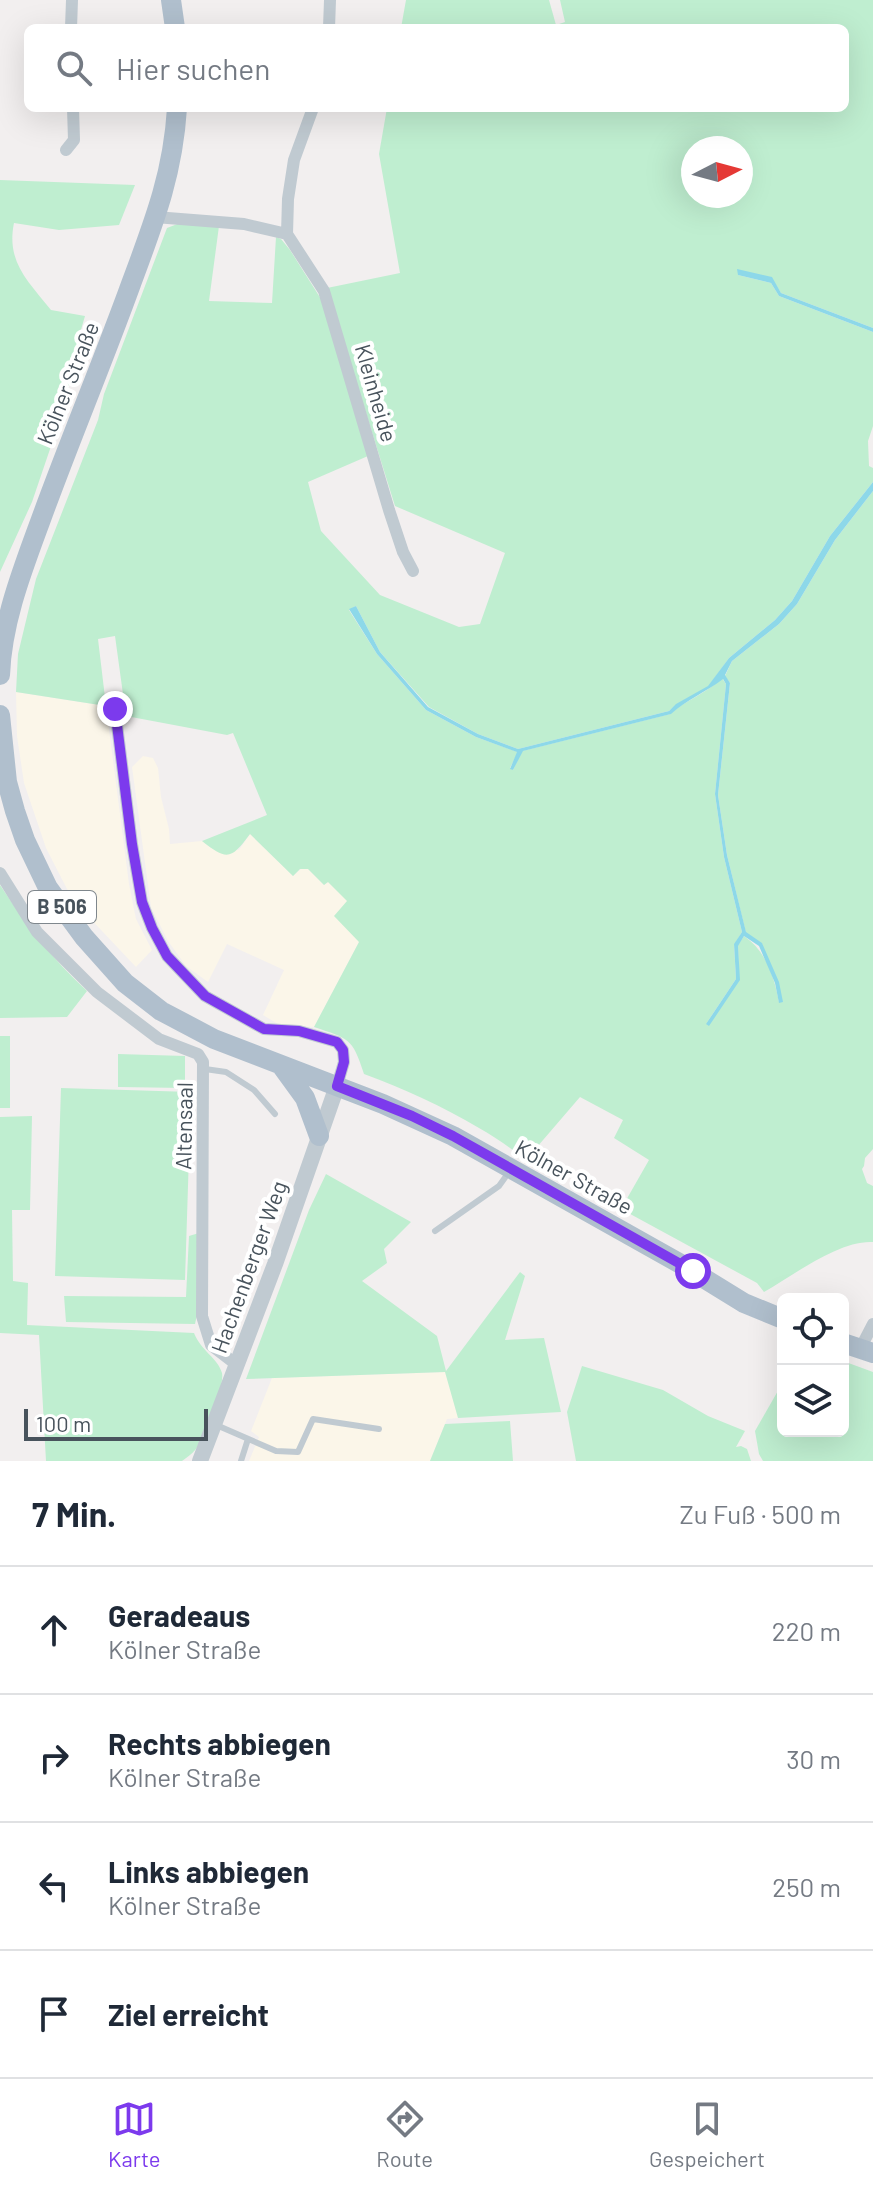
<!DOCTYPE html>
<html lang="de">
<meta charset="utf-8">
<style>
body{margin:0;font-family:Barlow,sans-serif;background:#f2f2f3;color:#1f2937}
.controls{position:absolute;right:24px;bottom:24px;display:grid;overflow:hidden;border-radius:12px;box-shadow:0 8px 32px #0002}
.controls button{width:72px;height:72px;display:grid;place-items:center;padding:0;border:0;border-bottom:2px solid #e0e1e3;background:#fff;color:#1f2937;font:40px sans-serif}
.compass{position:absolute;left:681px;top:136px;width:72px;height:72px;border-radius:50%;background:#fff;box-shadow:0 8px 32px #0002;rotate:84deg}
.scale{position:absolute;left:24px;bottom:20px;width:184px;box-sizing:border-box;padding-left:8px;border:4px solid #48535c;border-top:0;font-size:22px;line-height:28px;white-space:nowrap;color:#48535c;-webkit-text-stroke:6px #fff;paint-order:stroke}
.stop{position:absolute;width:24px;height:24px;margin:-18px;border:6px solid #7c3aed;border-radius:50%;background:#fff}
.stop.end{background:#7c3aed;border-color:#fff;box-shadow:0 2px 8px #0008}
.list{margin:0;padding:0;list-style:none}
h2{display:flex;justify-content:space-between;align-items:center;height:104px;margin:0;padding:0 32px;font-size:34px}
h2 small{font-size:26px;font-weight:400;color:#747a83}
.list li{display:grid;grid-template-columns:52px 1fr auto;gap:24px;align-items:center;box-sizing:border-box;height:128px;padding:0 32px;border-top:2px solid #e0e1e3}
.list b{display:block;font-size:30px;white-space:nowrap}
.list p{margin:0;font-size:26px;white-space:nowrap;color:#747a83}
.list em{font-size:26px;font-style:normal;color:#747a83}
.icon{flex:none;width:44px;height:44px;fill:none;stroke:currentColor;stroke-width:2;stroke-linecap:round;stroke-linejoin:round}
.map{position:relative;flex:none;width:873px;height:1461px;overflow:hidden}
.search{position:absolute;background:#fff;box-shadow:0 8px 32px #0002;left:24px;right:24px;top:24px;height:88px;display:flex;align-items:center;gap:20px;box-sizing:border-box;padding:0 28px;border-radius:12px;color:#747a83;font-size:30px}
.sheet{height:616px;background:#fff}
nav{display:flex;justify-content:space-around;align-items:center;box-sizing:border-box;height:112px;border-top:2px solid #e0e1e3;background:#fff;font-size:22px;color:#747a83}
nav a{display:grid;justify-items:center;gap:4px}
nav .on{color:#7c3aed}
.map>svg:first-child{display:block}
.commercial{fill:#fbf6e9}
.green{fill:#bfeed0;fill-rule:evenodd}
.water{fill:#8dd8e9}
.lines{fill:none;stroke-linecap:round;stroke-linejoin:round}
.service{stroke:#c0cad1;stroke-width:6}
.minor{stroke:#c0cad1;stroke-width:12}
.tertiary{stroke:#c0cad1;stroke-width:16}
.primary{stroke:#b0bfcd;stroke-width:20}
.route{stroke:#7c3aed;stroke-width:10}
.labels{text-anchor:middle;stroke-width:8;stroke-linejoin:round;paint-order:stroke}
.shield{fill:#fff;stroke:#7f878d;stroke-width:2}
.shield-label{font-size:20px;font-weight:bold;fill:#48535c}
.street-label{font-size:22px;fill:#48535c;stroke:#fff}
</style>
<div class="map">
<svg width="873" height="1461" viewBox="0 0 873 1461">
<rect width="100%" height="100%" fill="#f2efef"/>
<path class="commercial" d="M 16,692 L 106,706 L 129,884 L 136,919 L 152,950 L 136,967 L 85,913 L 67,889 L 46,848 L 24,783 L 17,736 Z
M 143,756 L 153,758 L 158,768 L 161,797 L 169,829 L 170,844 L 202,841 L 211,848 L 239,850 L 250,834 L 293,876 L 301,869 L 308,869 L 324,885 L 328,882 L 348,901 L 359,942 L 314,1027 L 278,1024 L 263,1015 L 284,970 L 227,944 L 208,982 L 186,966 L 168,941 L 151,907 L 132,767 Z
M 446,1372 L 458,1418 L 447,1419 L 430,1461 L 249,1461 L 259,1437 L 251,1431 L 272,1378 Z"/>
<path class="green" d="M 406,0 L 549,0 L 556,25 L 565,22 L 560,0 L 873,0 L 873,328 L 781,293 L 771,277 L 738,275 L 771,283 L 779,296 L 873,332 L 873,426 L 868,441 L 869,466 L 873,468 L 873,482 L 830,536 L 792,601 L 775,620 L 729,658 L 708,687 L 677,704 L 669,711 L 518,749 L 478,734 L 429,707 L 380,652 L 356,606 L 349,610 L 377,654 L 426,710 L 476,737 L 518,752 L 510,768 L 513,770 L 522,751 L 670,714 C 686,700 707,693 722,678 L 726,684 L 715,794 L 724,857 L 742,932 L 734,945 L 736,979 L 706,1024 L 739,980 L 738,945 L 744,936 C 766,951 774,976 779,1002 L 782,1002 L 762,944 L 746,933 L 727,855 L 718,795 L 730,683 L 725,676 L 732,661 L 779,624 L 797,604 L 835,540 L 873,491 L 873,1149 L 865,1158 L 864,1166 L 862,1169 L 867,1183 L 873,1186 L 873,1242 C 839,1240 794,1275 764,1292 L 757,1283 L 621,1209 L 649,1160 L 614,1138 L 623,1120 L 580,1097 L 525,1161 C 511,1147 496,1138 479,1128 C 442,1106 405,1089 364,1074 C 352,1037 349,1039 314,1027 L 359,942 L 334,916 L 347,901 L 328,882 L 324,885 L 308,869 L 300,869 L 293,876 L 250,834 C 232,858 228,862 202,841 L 267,815 L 233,733 L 227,735 L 126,716 L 115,636 L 98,639 L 106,706 L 16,692 L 18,654 L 36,579 L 98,420 L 104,394 L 167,228 L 180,223 L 219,226 L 209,301 L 272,303 L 276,237 L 281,239 L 290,250 L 321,299 L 368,456 L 308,482 L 321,531 L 380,595 L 459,627 L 480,624 L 505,553 L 395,506 L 327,288 L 400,273 L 379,154 L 387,108 L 845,108 L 845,28 L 401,28 ZM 693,148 L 741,148 L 741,196 L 693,196 Z
M 0,180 L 135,185 L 119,225 L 59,230 L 14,223 C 6,262 28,281 51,310 L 85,316 L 71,364 L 68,393 L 65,405 L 32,502 L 0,572 Z
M 0,885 C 26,924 52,959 87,991 L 67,1017 L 0,1018 Z
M 0,1036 L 10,1036 L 10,1108 L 0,1108 Z
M 118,1054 L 185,1056 L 185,1088 L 118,1087 Z
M 61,1088 L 191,1092 L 185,1280 L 55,1276 Z
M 32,1116 L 30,1210 L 12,1210 L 13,1281 L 28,1283 L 27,1325 L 194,1333 C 201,1351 218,1358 222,1373 C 225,1386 204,1438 196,1449 C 192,1454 187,1457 182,1461 L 46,1461 L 39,1335 L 0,1333 L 0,1117 Z
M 326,1174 L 411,1222 L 384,1249 L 387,1263 L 362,1281 L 437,1336 L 446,1371 L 520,1272 L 525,1276 L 505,1340 L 544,1338 L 561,1412 L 458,1418 L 445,1372 L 246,1379 L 309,1210 Z
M 199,1233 L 198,1310 L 195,1324 L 66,1322 L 64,1296 L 186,1297 L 189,1236 Z
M 843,1361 L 873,1372 L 873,1461 L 763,1461 L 759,1454 L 755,1431 L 783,1382 L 783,1431 L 843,1431 Z
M 582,1366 L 663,1390 L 708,1416 L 745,1431 L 736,1447 L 741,1446 L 747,1449 L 751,1461 L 576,1461 L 567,1412 Z
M 510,1421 L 513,1461 L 430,1461 L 445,1424 Z"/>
<path class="water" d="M 737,269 L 772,277 L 781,293 L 873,328 L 873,332 L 779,296 L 771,283 L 738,275 Z
M 873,482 L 873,491 L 835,540 L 797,604 L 779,624 L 732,661 L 725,675 L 730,683 L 718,795 L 727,855 L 746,932 L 762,943 L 779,982 L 783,1002 L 779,1003 L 775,983 L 759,946 L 744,936 L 738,946 L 740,980 L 709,1026 L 706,1024 L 736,979 L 734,944 L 742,932 L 724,857 L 715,794 L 726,684 L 723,679 C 706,692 686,700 671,714 L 523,751 L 513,770 L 510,769 L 517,752 L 476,737 L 426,710 L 377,654 L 349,609 L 356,606 L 380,652 L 428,707 L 478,734 L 518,749 L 669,711 L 676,704 L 708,686 L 729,658 L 775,620 L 792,601 L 830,536 Z"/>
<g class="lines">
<path class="service" d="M 205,1069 L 226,1072 L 254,1090 L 275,1114
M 435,1231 L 499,1186 L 509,1172
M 214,1424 L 276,1451 L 298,1452 L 313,1419 L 379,1429
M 241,1461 L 248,1439"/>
<path class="minor" d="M 71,28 L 72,0
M 329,28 L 330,0
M 66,150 L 74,140 L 73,108
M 155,217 L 244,224 L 287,234 L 324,291 L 389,510 L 403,552 L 413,571
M 287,234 L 288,199 L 294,160 L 313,108
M 115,709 L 132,844 L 142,902 L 152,928 L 167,956 L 205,996 L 264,1029 L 299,1031 L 337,1042 L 343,1050 L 344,1062 L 337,1086
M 0,873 L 37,932 L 97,992 L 159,1039 L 198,1054 L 203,1062 L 202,1316 L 211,1345 L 237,1365
M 860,1349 L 873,1324"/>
<path class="tertiary" d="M 200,1461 L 275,1264 L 337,1086"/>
<path class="primary" d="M 171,0 L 175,28
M 0,675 C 2,622 22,571 40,522 C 69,442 102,364 131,284 C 154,222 173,174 177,108
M 0,715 L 7,782 L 15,811 L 25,840 L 48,888 L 84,937 L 125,983 L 161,1011 L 214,1039 L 383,1104 L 453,1136 L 679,1263 L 744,1303 L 783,1319
M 281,1065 L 305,1098 L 319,1136
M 843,1343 L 873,1353"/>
</g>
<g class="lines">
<path class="route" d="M 115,709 L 132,844 L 142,902 L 152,928 L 167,956 L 205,996 L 264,1029 L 299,1031 L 337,1042 L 343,1050 L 344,1062 L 337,1086 L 412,1116 L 453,1136 L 693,1271"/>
</g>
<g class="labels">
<rect class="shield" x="28" y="891" width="68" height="32" rx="6"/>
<g class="shield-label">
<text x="62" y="914">B 506</text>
</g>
<g class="street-label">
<text transform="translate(68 383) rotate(-68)" y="8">Kölner Straße</text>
<text transform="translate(376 393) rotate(74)" y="8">Kleinheide</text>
<text transform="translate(184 1126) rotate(-89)" y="8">Altensaal</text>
<text transform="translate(574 1177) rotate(29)" y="8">Kölner Straße</text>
<text transform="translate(249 1267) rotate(-70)" y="8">Hachenberger Weg</text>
</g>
</g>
</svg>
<div class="controls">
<button><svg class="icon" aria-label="locate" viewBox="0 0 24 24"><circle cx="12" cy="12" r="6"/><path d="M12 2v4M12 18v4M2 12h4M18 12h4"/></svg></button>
<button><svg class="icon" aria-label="layers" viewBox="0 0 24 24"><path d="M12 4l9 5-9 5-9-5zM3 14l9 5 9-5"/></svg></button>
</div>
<svg class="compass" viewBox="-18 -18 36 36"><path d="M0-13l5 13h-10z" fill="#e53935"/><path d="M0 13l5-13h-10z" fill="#747a83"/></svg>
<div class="scale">100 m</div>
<div class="stop" style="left:693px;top:1271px"></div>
<div class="stop end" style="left:115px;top:709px"></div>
<div class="search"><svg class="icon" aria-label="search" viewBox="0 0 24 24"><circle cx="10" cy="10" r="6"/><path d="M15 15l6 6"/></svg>Hier suchen</div>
</div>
<section class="sheet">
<h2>7 Min.<small>Zu Fuß · 500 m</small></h2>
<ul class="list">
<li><svg class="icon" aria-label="ahead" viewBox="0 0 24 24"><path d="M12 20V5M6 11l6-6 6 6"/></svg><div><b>Geradeaus</b><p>Kölner Straße</p></div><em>220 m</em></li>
<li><svg class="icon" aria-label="right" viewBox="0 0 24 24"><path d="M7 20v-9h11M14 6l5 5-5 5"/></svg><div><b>Rechts abbiegen</b><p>Kölner Straße</p></div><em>30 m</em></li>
<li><svg class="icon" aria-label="left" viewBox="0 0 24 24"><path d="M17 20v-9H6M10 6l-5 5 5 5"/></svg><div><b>Links abbiegen</b><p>Kölner Straße</p></div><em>250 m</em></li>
<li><svg class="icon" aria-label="arrive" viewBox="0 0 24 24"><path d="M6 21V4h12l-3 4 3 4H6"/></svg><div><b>Ziel erreicht</b></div></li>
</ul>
</section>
<nav>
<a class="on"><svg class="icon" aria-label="map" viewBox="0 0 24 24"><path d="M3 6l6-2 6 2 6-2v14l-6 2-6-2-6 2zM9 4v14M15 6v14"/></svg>Karte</a>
<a><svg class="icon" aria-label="directions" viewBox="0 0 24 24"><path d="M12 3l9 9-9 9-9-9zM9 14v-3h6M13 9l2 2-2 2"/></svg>Route</a>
<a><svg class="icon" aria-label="saved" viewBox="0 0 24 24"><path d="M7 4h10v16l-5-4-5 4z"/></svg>Gespeichert</a>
</nav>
